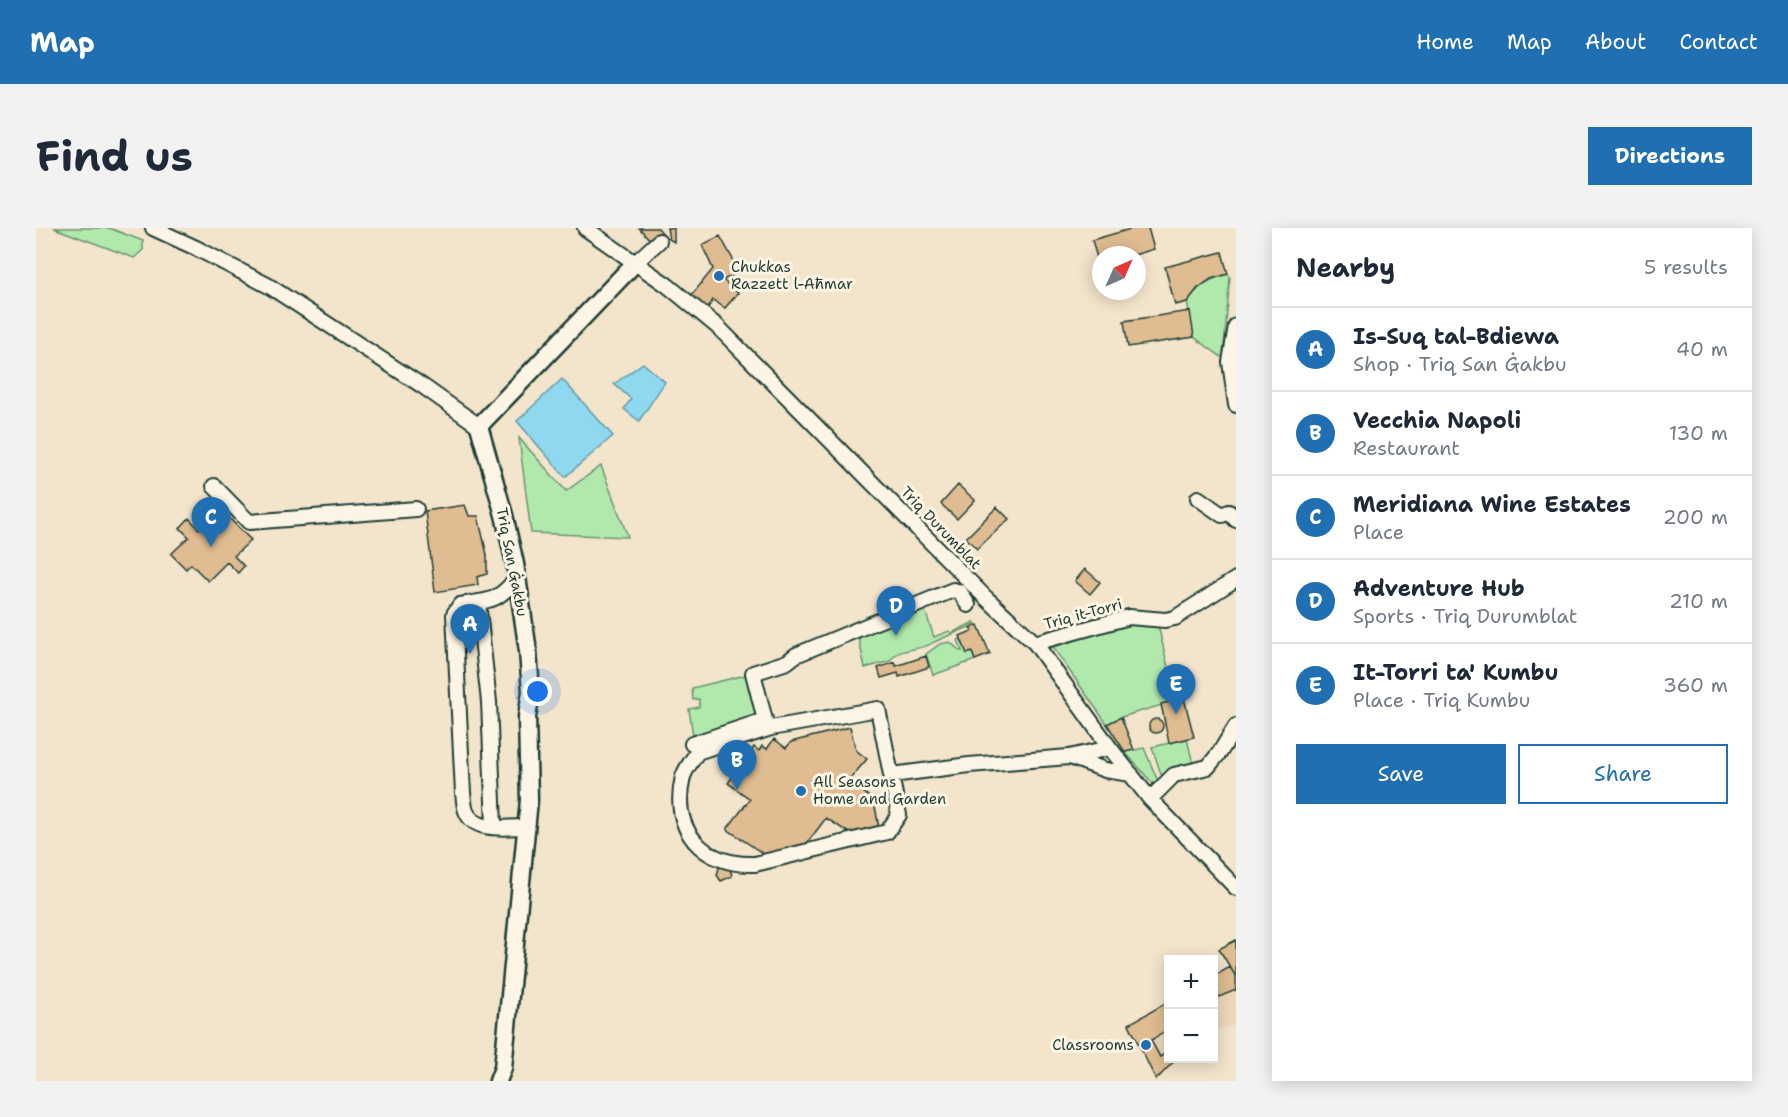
<!DOCTYPE html>
<meta charset="utf-8">
<style>
body{margin:0;font-family:"Shantell Sans",sans-serif;background:#f2f2f3;color:#1f2937}
.controls{position:absolute;right:18px;bottom:18px;display:grid;overflow:hidden;border-radius:0px;box-shadow:0 3px 15px #0003}
.controls button{width:54px;height:54px;display:grid;place-items:center;padding:0;border:0;border-bottom:2px solid #e0e1e3;background:#fff;color:#1f2937;font:30px sans-serif}
.compass{position:absolute;left:1056px;top:18px;width:54px;height:54px;border-radius:50%;background:#fff;box-shadow:0 3px 15px #0003;rotate:45deg}
.you{position:absolute;left:502px;top:464px;width:21px;height:21px;margin:-15px;border:4px solid #fff;border-radius:50%;background:#1a73e8;box-shadow:0 0 0 9px #1a73e833}
.badge{display:grid;place-items:center;width:39px;height:39px;border-radius:50%;background:#1f6fb2;color:#fff;font-size:20px;font-weight:700}
.pin{position:absolute;translate:-50% -50px;filter:drop-shadow(0 2px 3px #0008)}
.pin::after{content:'';position:absolute;top:32px;width:21px;height:18px;background:inherit;clip-path:polygon(0 0,100% 0,50% 100%)}
.list{margin:0;padding:0;list-style:none}
h2{display:flex;justify-content:space-between;align-items:center;height:78px;margin:0;padding:0 24px;font-size:26px}
h2 small{font-size:20px;font-weight:400;color:#747a83}
.list li{display:grid;grid-template-columns:39px 1fr auto;gap:18px;align-items:center;box-sizing:border-box;height:84px;padding:0 24px;border-top:2px solid #e0e1e3}
.list b{display:block;font-size:22px;white-space:nowrap}
.list p{margin:0;font-size:20px;white-space:nowrap;color:#747a83}
.list em{font-size:20px;font-style:normal;color:#747a83}
.actions{display:flex;gap:12px;padding:18px 24px}
.actions a{flex:1;padding:14px 0;border:2px solid #1f6fb2;border-radius:0px;text-align:center;font-size:21px;color:#1f6fb2}
.actions .main{background:#1f6fb2;color:#fff}
.map{position:relative;flex:none;width:1200px;height:853px;overflow:hidden;border-radius:0px}
header{display:flex;align-items:center;gap:36px;box-sizing:border-box;height:84px;padding:0 30px;background:#1f6fb2;color:#fff}
header strong{font-size:28px}
nav{display:flex;gap:33px;margin-inline-start:auto;font-size:21px}
.intro{display:flex;align-items:center;justify-content:space-between;box-sizing:border-box;height:144px;padding:0 36px}
h1{margin:0;font-size:42px}
.button{padding:15px 27px;border-radius:0px;background:#1f6fb2;color:#fff;font-size:21px;font-weight:700}
main{display:flex;gap:36px;padding:0 36px}
aside{flex:1;background:#fff;border-radius:0px;box-shadow:0 3px 15px #0003}
.map>svg:first-child{display:block}
.built{fill:#edd8ba}
.green{fill:#b1e9ad;stroke:#689370;stroke-width:1.5}
.water{fill:#8fd8f0;stroke:#629aa5;stroke-width:1.5}
.building{fill:#dfbc91;stroke:#1f3d34;stroke-width:1.5}
.lines{fill:none;stroke-linecap:round;stroke-linejoin:round}
.minor-casing{stroke:#1f3d34;stroke-width:18}
.major-casing{stroke:#1f3d34;stroke-width:21}
.minor{stroke:#fcf5e5;stroke-width:14}
.major{stroke:#fcf5e5;stroke-width:16}
.poi-dot{fill:#1f6fb2;stroke:#fcf5e5;stroke-width:2}
.labels{text-anchor:middle;stroke-width:6;stroke-linejoin:round;paint-order:stroke}
.poi-label{font-size:15px;fill:#1f3d34;stroke:#fcf5e5;text-anchor:start}
.street-label{font-size:15px;fill:#1f3d34;stroke:#fcf5e5}
</style>
<header>
<strong>Map</strong>
<nav><a>Home</a><a>Map</a><a>About</a><a>Contact</a></nav>
</header>
<div class="intro"><h1>Find us</h1><a class="button">Directions</a></div>
<main>
<div class="map">
<svg width="1200" height="853" viewBox="0 0 1200 853">
<rect width="100%" height="100%" fill="#f3e4cc"/>
<filter id="ink" filterUnits="userSpaceOnUse"><feTurbulence type="fractalNoise" baseFrequency=".0167" numOctaves="2"/><feDisplacementMap in="SourceGraphic" scale="12" xChannelSelector="R" yChannelSelector="G"/><feConvolveMatrix kernelMatrix="1 2 1 2 8 2 1 2 1" color-interpolation-filters="sRGB"/></filter>
<g filter="url(#ink)">
<path class="built" d="M 1200,712 L 1200,801 L 1199,797 L 1178,802 L 1178,748 L 1194,739 L 1183,721 Z
M 1132,774 L 1132,830 L 1141,831 L 1120,852 L 1093,796 Z"/>
<path class="green" d="M 18,0 L 73,0 L 107,13 L 107,22 L 98,30 Z
M 1192,46 L 1194,49 L 1187,130 L 1158,109 L 1151,74 C 1163,58 1173,51 1192,46 Z
M 483,210 L 530,263 L 565,238 L 592,309 L 495,305 Z
M 887,377 L 898,409 L 913,403 L 916,405 L 938,394 L 940,396 L 898,414 C 884,424 862,418 854,433 L 829,440 L 821,403 Z
M 1094,394 L 1122,397 L 1140,473 L 1085,489 L 1071,496 L 1016,418 L 1028,416 Z
M 925,411 L 931,425 L 936,424 L 939,432 L 897,447 L 890,426 L 904,416 L 914,414 L 924,423 L 926,423 L 922,412 Z
M 714,446 L 726,490 L 658,514 L 653,481 L 663,479 L 663,471 L 657,472 L 656,460 Z
M 1151,511 L 1158,540 L 1127,552 L 1116,519 Z
M 1108,520 L 1123,556 L 1119,558 L 1089,524 Z"/>
<path class="water" d="M 607,135 L 629,154 L 603,193 L 588,181 L 595,171 L 578,156 Z
M 526,151 L 577,208 L 529,249 L 481,193 Z"/>
<path class="building" d="M 603,0 L 622,0 L 628,7 L 617,15 Z
M 631,0 L 638,0 L 638,14 L 633,11 Z
M 1098,0 L 1112,0 L 1118,21 L 1098,27 L 1065,27 L 1065,36 L 1063,37 L 1056,12 Z
M 684,8 L 704,44 L 687,52 L 702,65 L 689,80 L 677,72 L 671,81 L 654,69 L 677,41 L 666,17 Z
M 1186,24 L 1192,46 L 1175,51 L 1162,60 L 1151,74 L 1139,77 L 1129,39 Z
M 1154,83 L 1158,109 L 1092,119 L 1088,93 Z
M 922,257 L 939,272 L 921,291 L 905,276 Z
M 187,277 L 194,285 L 191,288 L 215,312 L 198,328 L 208,338 L 202,345 L 191,334 L 172,353 L 155,336 L 150,341 L 135,326 L 153,309 L 144,300 L 153,290 L 163,301 Z
M 429,277 L 433,288 L 442,288 L 451,327 L 451,346 L 441,349 L 442,357 L 399,364 L 389,283 Z
M 961,279 L 973,291 L 941,321 L 930,310 Z
M 1049,341 L 1064,354 L 1054,366 L 1039,353 Z
M 942,397 L 954,426 L 939,432 L 936,424 L 931,426 L 924,408 L 936,403 L 934,400 Z
M 890,428 L 893,439 L 863,449 L 862,445 L 845,450 L 842,440 L 859,434 L 860,438 Z
M 1148,470 L 1158,509 L 1133,515 L 1125,476 Z
M 1085,489 L 1098,522 L 1089,524 L 1071,496 Z
M1113 498a7 7 0 1 1 14 0a7 7 0 1 1-14 0Z
M 814,499 L 820,522 L 831,531 L 813,552 L 838,573 L 843,600 L 813,605 L 790,590 L 768,619 L 729,627 L 691,601 L 714,571 L 692,555 L 718,519 L 723,523 L 726,518 L 731,521 L 738,511 L 750,520 L 755,514 Z
M 684,636 L 694,640 L 696,648 L 685,653 L 681,647 Z
M 1200,712 L 1200,749 L 1183,721 Z
M 1194,739 L 1200,749 L 1200,762 L 1178,771 L 1178,748 Z
M 1132,774 L 1132,802 L 1115,812 L 1124,829 L 1132,823 L 1132,830 L 1141,830 L 1120,852 L 1093,796 Z"/>
<g class="lines">
<g class="minor-casing">
<path id="minor" d="M 117,0 L 160,20 L 233,58 L 388,159 L 443,198
M 549,0 L 631,57 L 682,99 L 950,370 L 999,415 L 1074,520 L 1114,571 L 1200,660
M 598,36 L 623,13
M 1200,98 L 1194,134 L 1200,177
M 178,258 L 213,294 L 380,281
M 1162,270 L 1186,287 L 1193,284 L 1200,292
M 481,350 C 460,375 454,372 424,377 L 418,386 L 427,565 C 428,571 428,578 430,583 C 438,605 472,599 490,599
M 442,374 L 453,474 L 458,598
M 999,415 L 1093,389 L 1129,392 L 1139,390 L 1200,351
M 842,481 L 863,587 L 851,604 L 719,636 C 667,638 634,602 647,549 C 649,541 657,532 661,524 L 735,500 Z
M 656,516 L 729,492 L 717,445 L 751,434 L 760,427 L 917,362 L 924,364 L 932,377
M 1034,529 L 1069,542 L 1095,546
M 856,547 L 933,537 L 1033,529 L 1074,520
M 1114,571 L 1138,547 L 1172,539 L 1184,524 L 1200,498"/>
</g>
<g class="major-casing">
<path id="major" d="M 462,853 L 467,840 L 493,572 L 491,489 L 495,464 L 492,423 L 479,336 L 468,287 L 443,198 L 598,36"/>
</g>
<use href="#minor" class="minor"/>
<use href="#major" class="major"/>
</g>
</g>
<g class="poi-dot">
<circle cx="683" cy="48" r="6"/>
<circle cx="765" cy="563" r="6"/>
<circle cx="1110" cy="817" r="6"/>
</g>
<g class="labels">
<g class="poi-label">
<text x="695" y="44">Chukkas<tspan x="695" dy="17">Razzett l-Aħmar</tspan></text>
<text x="777" y="559">All Seasons<tspan x="777" dy="17">Home and Garden</tspan></text>
<text x="1098" y="822" text-anchor="end">Classrooms</text>
</g>
<g class="street-label">
<text transform="translate(905 300) rotate(46)" y="5">Triq Durumblat</text>
<text transform="translate(476 334) rotate(79)" y="5">Triq San Ġakbu</text>
<text transform="translate(1047 386) rotate(-15)" y="5">Triq it-Torri</text>
</g>
</g>
</svg>
<div class="controls">
<button>+</button>
<button>−</button>
</div>
<svg class="compass" viewBox="-18 -18 36 36"><path d="M0-13l5 13h-10z" fill="#e53935"/><path d="M0 13l5-13h-10z" fill="#747a83"/></svg>
<div class="you"></div>
<div class="pin badge" style="left:434px;top:426px">A</div>
<div class="pin badge" style="left:701px;top:562px">B</div>
<div class="pin badge" style="left:175px;top:319px">C</div>
<div class="pin badge" style="left:860px;top:408px">D</div>
<div class="pin badge" style="left:1140px;top:486px">E</div>
</div>
<aside>
<h2>Nearby<small>5 results</small></h2>
<ul class="list">
<li><span class="badge">A</span><div><b>Is-Suq tal-Bdiewa</b><p>Shop · Triq San Ġakbu</p></div><em>40 m</em></li>
<li><span class="badge">B</span><div><b>Vecchia Napoli</b><p>Restaurant</p></div><em>130 m</em></li>
<li><span class="badge">C</span><div><b>Meridiana Wine Estates</b><p>Place</p></div><em>200 m</em></li>
<li><span class="badge">D</span><div><b>Adventure Hub</b><p>Sports · Triq Durumblat</p></div><em>210 m</em></li>
<li><span class="badge">E</span><div><b>It-Torri ta' Kumbu</b><p>Place · Triq Kumbu</p></div><em>360 m</em></li>
</ul>
<div class="actions"><a class="main">Save</a><a>Share</a></div>
</aside>
</main>
